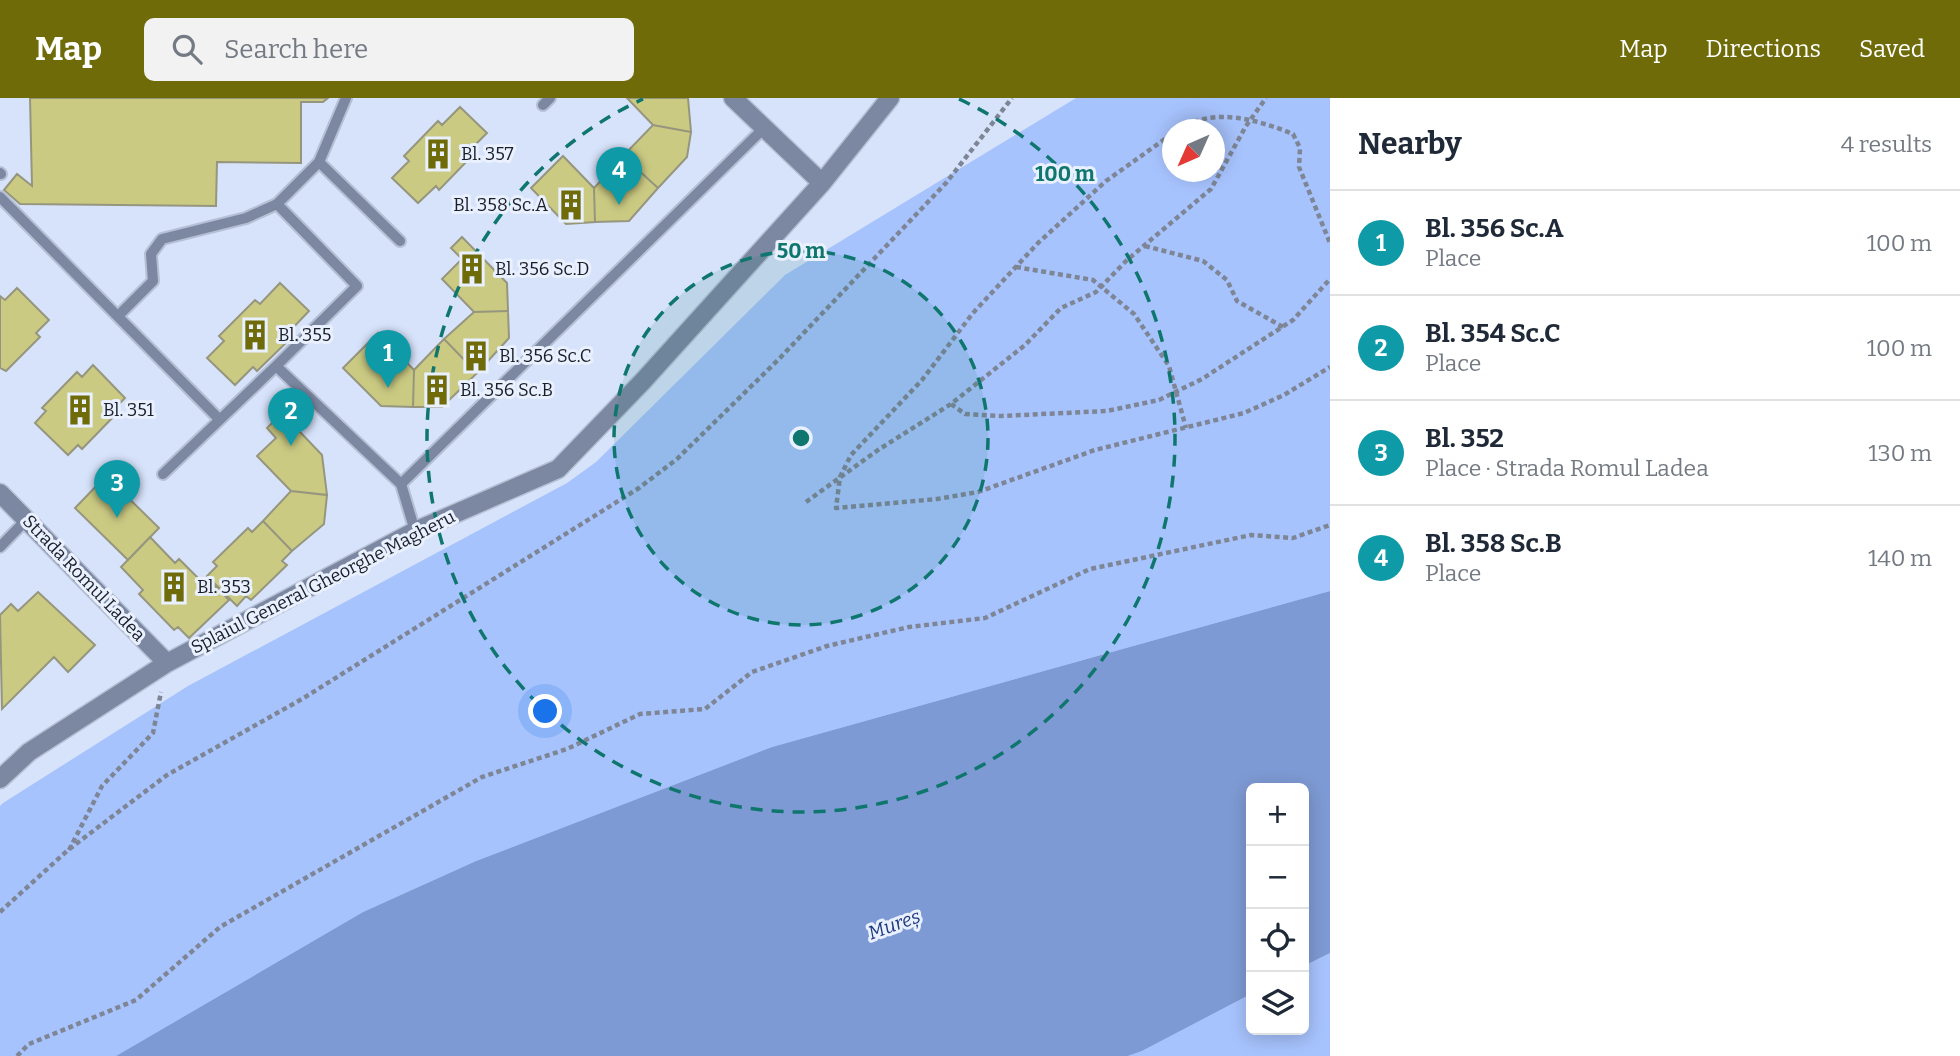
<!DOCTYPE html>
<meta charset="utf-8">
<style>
body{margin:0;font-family:Bitter,serif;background:#f2f2f3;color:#1f2937}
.controls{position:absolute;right:21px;bottom:21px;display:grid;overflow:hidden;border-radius:10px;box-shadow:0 4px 18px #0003}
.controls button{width:63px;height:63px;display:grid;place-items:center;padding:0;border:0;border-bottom:2px solid #e0e1e3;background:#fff;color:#1f2937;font:35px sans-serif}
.compass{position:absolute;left:1162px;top:21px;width:63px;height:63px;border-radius:50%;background:#fff;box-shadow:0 4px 18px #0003;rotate:225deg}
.you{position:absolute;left:546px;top:614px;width:24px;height:24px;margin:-18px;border:5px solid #fff;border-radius:50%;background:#1a73e8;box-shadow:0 0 0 10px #1a73e833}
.badge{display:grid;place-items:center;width:46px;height:46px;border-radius:50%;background:#6e6b08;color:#fff;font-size:23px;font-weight:700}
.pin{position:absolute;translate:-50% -58px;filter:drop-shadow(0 2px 4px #0008)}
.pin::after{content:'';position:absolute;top:37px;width:24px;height:21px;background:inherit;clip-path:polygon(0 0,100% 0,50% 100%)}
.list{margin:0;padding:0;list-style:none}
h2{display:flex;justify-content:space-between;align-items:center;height:91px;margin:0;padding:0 28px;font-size:30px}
h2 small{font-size:23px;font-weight:400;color:#747a83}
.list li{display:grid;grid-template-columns:46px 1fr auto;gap:21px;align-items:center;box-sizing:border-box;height:105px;padding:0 28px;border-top:2px solid #e0e1e3}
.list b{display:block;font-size:26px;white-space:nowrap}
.list p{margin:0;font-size:23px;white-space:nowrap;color:#747a83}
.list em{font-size:23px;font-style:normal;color:#747a83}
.icon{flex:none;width:38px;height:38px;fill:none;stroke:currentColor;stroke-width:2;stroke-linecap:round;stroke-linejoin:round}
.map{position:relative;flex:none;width:1330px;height:958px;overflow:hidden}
header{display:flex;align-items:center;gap:42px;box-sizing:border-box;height:98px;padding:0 35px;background:#6e6b08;color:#fff}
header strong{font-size:33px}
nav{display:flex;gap:38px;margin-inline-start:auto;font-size:24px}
.search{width:490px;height:63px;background:#f2f2f3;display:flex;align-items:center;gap:18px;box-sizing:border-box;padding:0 24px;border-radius:10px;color:#747a83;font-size:26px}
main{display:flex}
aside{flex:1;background:#fff}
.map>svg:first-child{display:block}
.green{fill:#a7c3fd;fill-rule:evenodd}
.water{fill:#7e9ad4}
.building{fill:#cbca83;stroke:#96967e;stroke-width:2}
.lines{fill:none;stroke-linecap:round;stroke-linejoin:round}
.lane-casing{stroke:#b5c0d5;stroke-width:14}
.street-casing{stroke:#b5c0d5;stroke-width:21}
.path{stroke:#7e8696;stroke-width:4.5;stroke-dasharray:5 3.5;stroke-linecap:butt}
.lane{stroke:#7c88a2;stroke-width:10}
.street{stroke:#7c88a2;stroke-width:18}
.ring{fill:none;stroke:#0f766e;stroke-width:3.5;stroke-dasharray:12 9}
.labels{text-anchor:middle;stroke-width:6;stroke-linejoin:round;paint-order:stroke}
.poi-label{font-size:18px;fill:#1a1e26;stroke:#e9f0ff;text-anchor:start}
.street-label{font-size:18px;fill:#1a1e26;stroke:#e9f0ff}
.water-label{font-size:19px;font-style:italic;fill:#1e3a7e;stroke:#e9f0ff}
.centre{fill:#0f766e;stroke:#e9f0ff;stroke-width:3.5}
.ring-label{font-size:21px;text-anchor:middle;font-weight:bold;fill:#0f766e;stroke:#e9f0ff;stroke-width:6;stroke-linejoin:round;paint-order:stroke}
</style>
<header>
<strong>Map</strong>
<div class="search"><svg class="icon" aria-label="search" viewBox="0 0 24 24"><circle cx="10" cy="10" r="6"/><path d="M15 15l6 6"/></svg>Search here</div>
<nav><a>Map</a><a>Directions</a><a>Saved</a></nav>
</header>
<main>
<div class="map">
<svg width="1330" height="958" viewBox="0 0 1330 958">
<rect width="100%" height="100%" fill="#d7e3fb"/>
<path class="green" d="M 1076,0 L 1330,0 L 1330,493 L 772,649 L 476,763 L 363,814 L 116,958 L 0,958 L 0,708 L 3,705 L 188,588 L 567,385 L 596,364 L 785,177 ZM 1172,32 L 1214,32 L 1214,74 L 1172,74 Z
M 1330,855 L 1330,958 L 1128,958 L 1142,953 L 1251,896 L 1251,932 L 1304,932 L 1304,868 Z"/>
<path class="water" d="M 1330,493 L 1330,855 L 1304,868 L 1304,690 L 1251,690 L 1251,896 L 1142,953 L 1128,958 L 116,958 L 363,814 L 476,763 L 772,649 Z"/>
<path class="building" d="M 30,0 L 328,0 L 323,4 L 301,4 L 301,65 L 217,64 L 216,108 L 20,106 L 4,92 L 17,76 L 32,88 Z
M 627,0 L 688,0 L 691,34 L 653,27 Z
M 460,9 L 487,35 L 468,54 L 472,58 L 439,92 L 436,88 L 418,105 L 392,80 L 409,63 L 404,58 L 438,23 L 442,27 Z
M 653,27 L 691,34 L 687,59 L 658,90 L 623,58 Z
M 563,58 L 594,90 L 595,124 L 566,126 L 531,90 Z
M 623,58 L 658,90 L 629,123 L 595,124 L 594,90 Z
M 462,139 L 507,185 L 508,213 L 474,214 L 442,181 L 462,161 L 451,150 Z
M 280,185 L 309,213 L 288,235 L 292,239 L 257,273 L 253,269 L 235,287 L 207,260 L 224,243 L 219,238 L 255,202 L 260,206 Z
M 17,190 L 49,222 L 36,235 L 40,239 L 6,273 L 0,270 L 0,198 L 5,202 Z
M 508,213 L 509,240 L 477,275 L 444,241 L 474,214 Z
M 378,235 L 414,272 L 413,309 L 381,308 L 343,270 Z
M 444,241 L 477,275 L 442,309 L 413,309 L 414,272 Z
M 93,267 L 125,300 L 114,311 L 118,314 L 82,351 L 78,347 L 68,357 L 35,325 L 46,313 L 42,310 L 77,274 L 82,279 Z
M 282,315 L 322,357 L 327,397 L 291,393 L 257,358 L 276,340 L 267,330 Z
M 106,378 L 159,430 L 128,462 L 75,410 Z
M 291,393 L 327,397 L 324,426 L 292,453 L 263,423 Z
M 263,423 L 292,453 L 282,463 L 287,467 L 251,502 L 246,498 L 237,508 L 207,478 L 217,468 L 213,464 L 248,430 L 252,434 Z
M 150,439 L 175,465 L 179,461 L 209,491 L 214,487 L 229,502 L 189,540 L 178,529 L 174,532 L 139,496 L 143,492 L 121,469 Z
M 38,494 L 95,547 L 68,574 L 54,559 L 2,611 L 0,517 L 11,506 L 18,513 Z"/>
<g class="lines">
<g class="lane-casing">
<path id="lane" d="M 346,0 L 319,64 L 400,143
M 543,7 L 550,0
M 0,75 L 1,76
M 0,99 L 219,321
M 118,218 L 153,183 L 151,156 L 162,141 L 246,120 L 277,106
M 276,268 L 357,188 L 277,106 L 319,64
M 163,376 L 276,268 L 401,386
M 415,433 L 401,386 L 763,31
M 0,449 L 27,421"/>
</g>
<g class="street-casing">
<path id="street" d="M 733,0 L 822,85
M 0,395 L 167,565
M 0,681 L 29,654 L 167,565 L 415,433 L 558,371 L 643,283 L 822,85 L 890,0"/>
</g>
<path class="path" d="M 1179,32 C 1213,8 1258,22 1293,36 L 1300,50 L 1299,69 L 1330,145
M 1172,36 L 1106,83 L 1038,145 L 973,215 L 922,282 L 851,357 L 840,379 L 836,410 L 937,401 L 978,394 L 1095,352 L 1244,315 L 1284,297 L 1330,269
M 1145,148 L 1203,163 L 1227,182 L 1237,203 L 1283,229
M 1016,169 L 1093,182 L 1134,216 L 1169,268 L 1186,330
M 951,306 L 965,316 L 1001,318 L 1107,313 L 1159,302 L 1202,281 L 1293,222 L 1330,181
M 806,404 L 878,352 L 951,306 L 1025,247 L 1061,210 L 1096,194 L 1127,162 L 1211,91 L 1246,28 L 1266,0
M 69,752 L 102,688 L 153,635 L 161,594
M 0,814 L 68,752 L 167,677 L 302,601 L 639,390 L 677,361 L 779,261 L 946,85 L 1012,0
M 17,958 L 29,946 L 136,902 L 220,829 L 482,679 L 567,651 L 640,616 L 705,611 L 752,574 L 827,548 L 909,529 L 985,520 L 1090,471 L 1251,437 L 1293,440 L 1330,427"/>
<use href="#lane" class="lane"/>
<use href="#street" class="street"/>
</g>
<circle cx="801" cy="340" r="187" fill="#0f766e" fill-opacity=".12"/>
<g class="ring">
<circle cx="801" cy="340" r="187"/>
<path d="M959 1A374 374 0 1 1 643 1"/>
</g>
<defs>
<g id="building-bare" transform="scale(2.415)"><path d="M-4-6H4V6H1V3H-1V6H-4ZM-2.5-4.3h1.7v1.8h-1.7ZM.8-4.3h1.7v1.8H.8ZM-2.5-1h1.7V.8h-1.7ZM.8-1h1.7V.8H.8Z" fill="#6e6b08" stroke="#e9f0ff" stroke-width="2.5" paint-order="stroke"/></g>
</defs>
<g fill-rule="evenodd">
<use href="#building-bare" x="438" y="56"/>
<use href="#building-bare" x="571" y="107"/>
<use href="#building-bare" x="472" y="171"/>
<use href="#building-bare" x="255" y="237"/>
<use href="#building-bare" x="476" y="258"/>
<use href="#building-bare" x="437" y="292"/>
<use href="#building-bare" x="80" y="312"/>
<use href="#building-bare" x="174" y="489"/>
</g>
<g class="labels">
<g class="poi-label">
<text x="461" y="62">Bl. 357</text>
<text x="548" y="113" text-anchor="end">Bl. 358 Sc.A</text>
<text x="495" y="177">Bl. 356 Sc.D</text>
<text x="278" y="243">Bl. 355</text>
<text x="499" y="264">Bl. 356 Sc.C</text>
<text x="460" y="298">Bl. 356 Sc.B</text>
<text x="103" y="318">Bl. 351</text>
<text x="197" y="495">Bl. 353</text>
</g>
<g class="street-label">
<text transform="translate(84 480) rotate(46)" y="6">Strada Romul Ladea</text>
<text transform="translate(323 484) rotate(-27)" y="6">Splaiul General Gheorghe Magheru</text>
</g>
<g class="water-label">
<text transform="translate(894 826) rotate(-20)" y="7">Mureș</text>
</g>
</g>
<circle cx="801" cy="340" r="10" class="centre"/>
<g class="ring-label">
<text x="1065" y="83">100 m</text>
<text x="801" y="160">50 m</text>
</g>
</svg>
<div class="controls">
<button>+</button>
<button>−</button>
<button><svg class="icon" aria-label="locate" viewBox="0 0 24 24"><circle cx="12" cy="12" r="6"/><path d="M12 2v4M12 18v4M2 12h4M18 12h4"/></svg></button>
<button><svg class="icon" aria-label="layers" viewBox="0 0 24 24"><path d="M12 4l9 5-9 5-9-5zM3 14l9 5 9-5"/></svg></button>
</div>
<svg class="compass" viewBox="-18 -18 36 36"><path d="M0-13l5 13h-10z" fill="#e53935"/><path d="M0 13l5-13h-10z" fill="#747a83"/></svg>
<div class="you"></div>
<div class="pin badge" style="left:388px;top:290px;background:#0f9aa8">1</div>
<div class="pin badge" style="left:291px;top:348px;background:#0f9aa8">2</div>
<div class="pin badge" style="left:117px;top:420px;background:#0f9aa8">3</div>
<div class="pin badge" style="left:619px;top:107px;background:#0f9aa8">4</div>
</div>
<aside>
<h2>Nearby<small>4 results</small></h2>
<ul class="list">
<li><span class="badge" style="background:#0f9aa8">1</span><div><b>Bl. 356 Sc.A</b><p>Place</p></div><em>100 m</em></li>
<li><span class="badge" style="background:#0f9aa8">2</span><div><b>Bl. 354 Sc.C</b><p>Place</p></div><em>100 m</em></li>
<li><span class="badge" style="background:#0f9aa8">3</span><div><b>Bl. 352</b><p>Place · Strada Romul Ladea</p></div><em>130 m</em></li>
<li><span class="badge" style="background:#0f9aa8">4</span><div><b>Bl. 358 Sc.B</b><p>Place</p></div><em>140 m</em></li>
</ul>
</aside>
</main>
